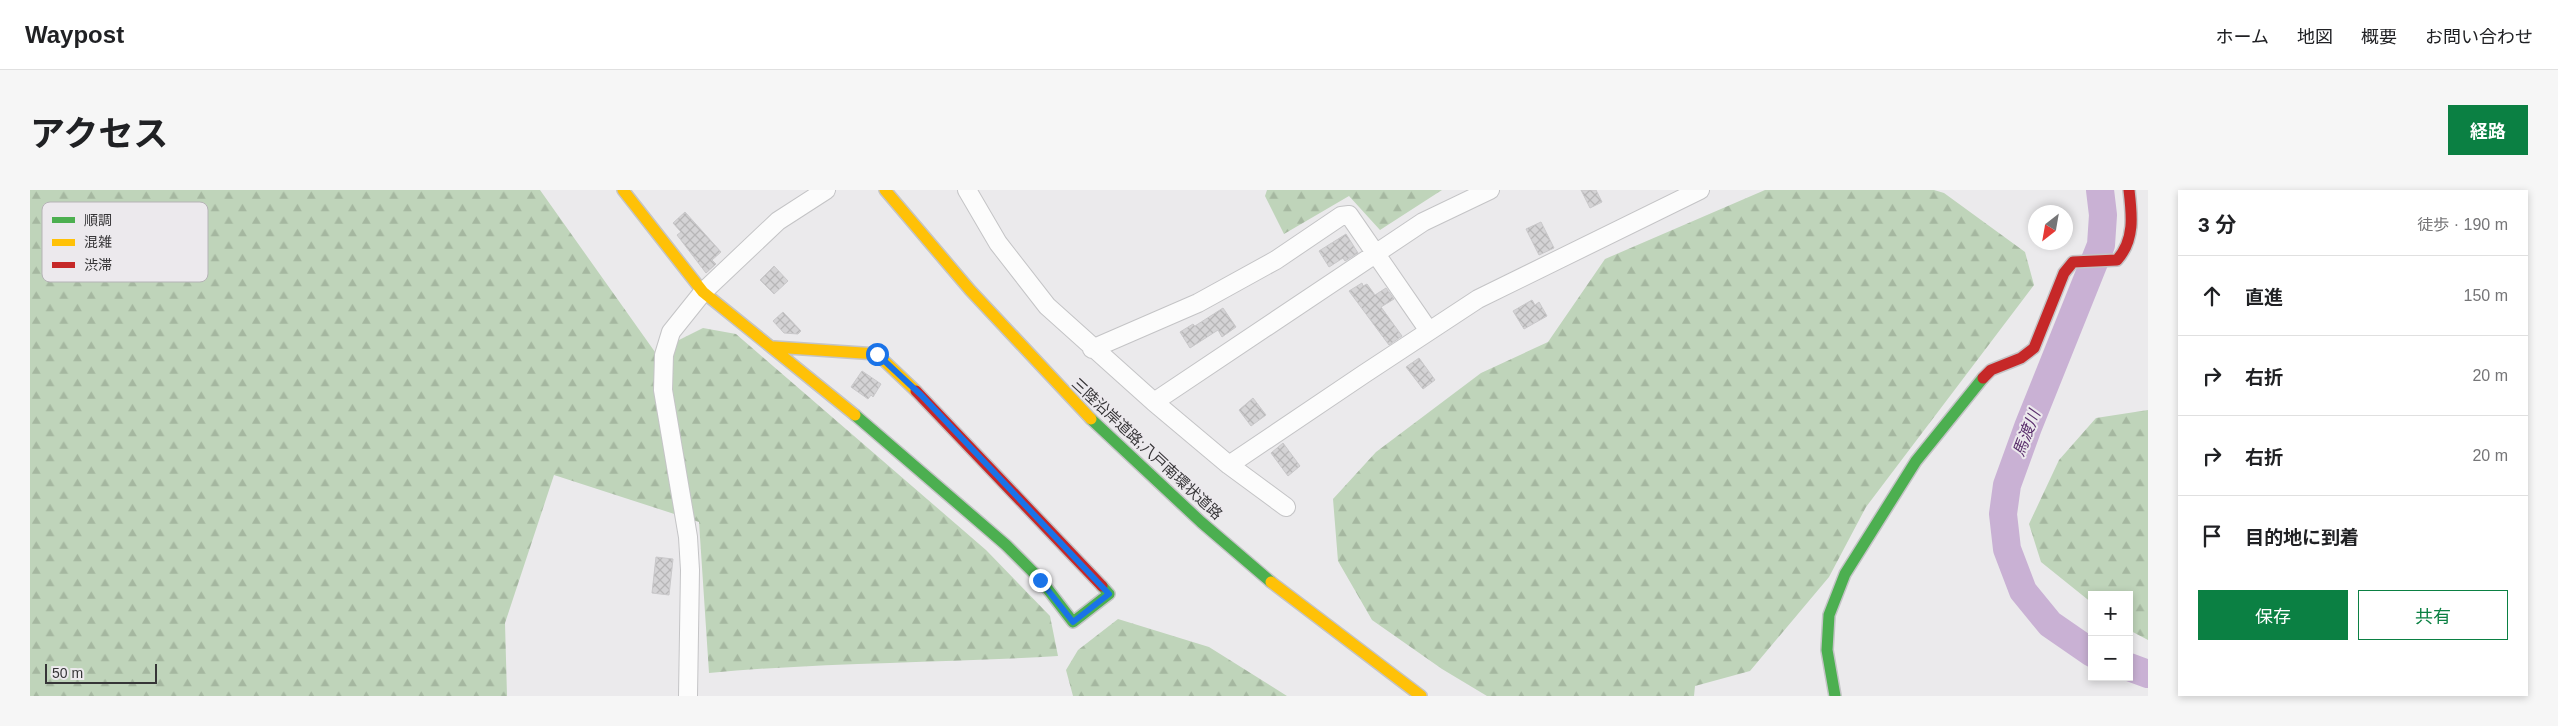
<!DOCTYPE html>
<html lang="ja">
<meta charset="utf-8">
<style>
body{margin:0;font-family:Helvetica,"Noto Sans JP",sans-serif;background:#f6f6f6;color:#202124}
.controls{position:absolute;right:15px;bottom:15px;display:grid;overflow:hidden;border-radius:0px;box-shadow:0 2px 8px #0003}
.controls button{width:45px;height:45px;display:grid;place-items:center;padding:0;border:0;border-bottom:1px solid #e0e0e0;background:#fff;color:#202124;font:25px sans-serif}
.compass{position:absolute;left:1998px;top:15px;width:45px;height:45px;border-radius:50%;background:#fff;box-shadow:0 2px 8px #0003;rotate:211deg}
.scale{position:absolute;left:15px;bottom:12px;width:112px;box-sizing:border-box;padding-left:5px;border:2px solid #363537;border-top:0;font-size:14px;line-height:18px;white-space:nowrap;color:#363537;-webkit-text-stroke:4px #ece9ed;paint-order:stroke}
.stop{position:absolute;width:15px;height:15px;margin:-11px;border:4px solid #1a73e8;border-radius:50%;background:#fff}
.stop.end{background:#1a73e8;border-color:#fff;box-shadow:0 1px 5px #0008}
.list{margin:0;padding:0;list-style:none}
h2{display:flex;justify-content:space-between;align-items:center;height:65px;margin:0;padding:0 20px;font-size:21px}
h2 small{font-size:16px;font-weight:400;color:#757577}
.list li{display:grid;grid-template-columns:32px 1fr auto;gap:15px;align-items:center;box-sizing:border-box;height:80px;padding:0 20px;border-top:1px solid #e0e0e0}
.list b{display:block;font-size:19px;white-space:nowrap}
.list em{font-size:16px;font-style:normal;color:#757577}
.actions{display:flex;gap:10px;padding:15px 20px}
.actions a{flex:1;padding:11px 0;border:1px solid #0b8043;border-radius:0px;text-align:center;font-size:18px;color:#0b8043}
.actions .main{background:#0b8043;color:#fff}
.icon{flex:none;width:28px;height:28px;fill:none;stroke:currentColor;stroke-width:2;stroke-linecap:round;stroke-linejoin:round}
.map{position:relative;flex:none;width:2118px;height:506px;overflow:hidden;border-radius:0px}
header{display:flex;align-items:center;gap:30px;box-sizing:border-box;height:70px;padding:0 25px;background:#fff;border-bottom:1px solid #e0e0e0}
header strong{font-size:24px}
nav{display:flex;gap:28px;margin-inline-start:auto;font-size:18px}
.intro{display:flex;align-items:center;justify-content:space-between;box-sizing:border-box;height:120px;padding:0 30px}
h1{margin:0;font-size:35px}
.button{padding:12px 22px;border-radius:0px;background:#0b8043;color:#fff;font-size:18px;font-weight:700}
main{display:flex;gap:30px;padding:0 30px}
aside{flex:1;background:#fff;border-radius:0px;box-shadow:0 2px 8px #0003}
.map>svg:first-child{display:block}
.forest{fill:url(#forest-firs)}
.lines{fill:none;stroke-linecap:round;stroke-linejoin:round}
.river{stroke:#c9b1d4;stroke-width:28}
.building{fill:url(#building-cross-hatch);stroke:#c9c8ca}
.street-casing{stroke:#c4c4c6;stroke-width:20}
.fast-casing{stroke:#c4c4c6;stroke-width:14}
.slow-casing{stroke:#c4c4c6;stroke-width:14}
.jam-casing{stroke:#c4c4c6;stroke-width:14}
.street{stroke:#fcfcfc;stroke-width:18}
.fast{stroke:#4caf50;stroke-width:11}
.slow{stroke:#ffc107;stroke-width:11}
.jam{stroke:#c62828;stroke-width:11}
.route{stroke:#1a73e8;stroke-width:6}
.labels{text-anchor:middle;stroke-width:4;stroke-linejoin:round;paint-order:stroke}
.street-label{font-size:15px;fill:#363537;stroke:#ece9ed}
.water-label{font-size:16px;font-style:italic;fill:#5b306d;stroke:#ece9ed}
.key{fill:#ece9ed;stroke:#b5b3b6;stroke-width:1}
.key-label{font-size:14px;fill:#363537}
</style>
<header>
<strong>Waypost</strong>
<nav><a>ホーム</a><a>地図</a><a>概要</a><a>お問い合わせ</a></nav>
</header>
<div class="intro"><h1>アクセス</h1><a class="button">経路</a></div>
<main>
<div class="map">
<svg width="2118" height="506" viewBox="0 0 2118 506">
<defs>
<pattern id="forest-firs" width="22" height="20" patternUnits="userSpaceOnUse" patternTransform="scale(1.25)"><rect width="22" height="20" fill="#bfd4ba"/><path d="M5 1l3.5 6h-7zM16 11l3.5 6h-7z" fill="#a5b7a0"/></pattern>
<pattern id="building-cross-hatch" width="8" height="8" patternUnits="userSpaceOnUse" patternTransform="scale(1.25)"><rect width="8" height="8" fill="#d4d3d5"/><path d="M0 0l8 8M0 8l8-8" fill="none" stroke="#b7b6b7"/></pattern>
</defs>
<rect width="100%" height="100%" fill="#ebeaec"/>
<path class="forest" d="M 0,0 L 510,0 L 625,162 L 673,138 L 706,144 L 956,360 L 1020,426 L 1028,466 C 912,473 795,472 679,483 L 669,332 L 524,285 L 475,433 L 477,506 L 0,506 Z
M 1237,0 L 1412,0 L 1350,40 L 1319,6 L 1254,44 L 1235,6 Z
M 1735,0 L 1904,0 L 1914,3 L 1995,62 L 2004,95 L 1836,317 L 1799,387 L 1720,481 L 1665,496 L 1664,506 L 1457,506 L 1412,479 L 1342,430 L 1308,371 L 1303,309 L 1346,262 L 1451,183 L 1518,152 L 1575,69 Z
M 2118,220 L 2118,450 L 2099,440 L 2099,405 L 2062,405 L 2062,413 L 2011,372 L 1999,334 L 2029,270 L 2066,228 Z
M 1088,429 L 1179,457 L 1257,506 L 1043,506 L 1036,480 L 1048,460 Z"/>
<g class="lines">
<path class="river" d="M 2062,463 L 2020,434 L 1993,401 L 1977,359 L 1973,324 L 1977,295 L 1998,237 L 2071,55 L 2073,25 L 2070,0
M 2099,477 L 2118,484"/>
</g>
<path class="building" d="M 1551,0 L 1566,0 L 1572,12 L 1560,18 Z
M 655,22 L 691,62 L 682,70 L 686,74 L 676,83 L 647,45 L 651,42 L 643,33 Z
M 1511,32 L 1524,58 L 1509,65 L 1496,39 Z
M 1316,44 L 1328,63 L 1315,71 L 1313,68 L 1299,77 L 1289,61 Z
M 744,76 L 758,91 L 744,104 L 730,90 Z
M 1332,93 L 1333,96 L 1337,94 L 1345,105 L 1356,98 L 1364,109 L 1351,117 L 1372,146 L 1359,155 L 1319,101 Z
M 1502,110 L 1505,115 L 1509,112 L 1517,126 L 1494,139 L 1483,121 Z
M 1193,118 L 1206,137 L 1192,147 L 1188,140 L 1160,158 L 1150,142 L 1163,134 L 1165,136 Z
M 753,122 L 771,141 L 768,144 L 754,143 L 743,131 Z
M 1389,168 L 1405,190 L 1393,199 L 1376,177 Z
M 832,181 L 851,194 L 843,207 L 841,205 L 838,209 L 821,197 Z
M 1223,208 L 1236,225 L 1221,236 L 1209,220 Z
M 1253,253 L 1270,276 L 1258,286 L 1241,263 Z
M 626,367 L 643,369 L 639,405 L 622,403 Z"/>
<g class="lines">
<g class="street-casing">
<path id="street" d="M 937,0 L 968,53 L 1017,116 L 1124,212 L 1199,275 L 1256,317
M 1062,159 L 1168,113 L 1246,70 L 1311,26 L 1319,25 L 1399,141
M 1124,212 L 1393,32 L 1460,0
M 1199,275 L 1334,184 L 1448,109 L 1670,0
M 658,506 L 660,380 L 658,347 L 633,200 L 634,165 L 641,142 L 673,102 L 748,31 L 796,0"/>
</g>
<g class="fast-casing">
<path id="fast" d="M 825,225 L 976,355 L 1010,389 L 1043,432 L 1079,404 L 1072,396
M 1061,229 L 1171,332 L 1241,392
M 1805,506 L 1797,460 L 1799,425 L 1815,384 L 1886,271 L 1953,188"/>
</g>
<g class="slow-casing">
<path id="slow" d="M 593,0 L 673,102 L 825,225
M 855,0 L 940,100 L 1061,229
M 744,157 L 847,164 L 886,201
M 1241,392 L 1391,506"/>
</g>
<g class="jam-casing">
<path id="jam" d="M 1953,188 L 1961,180 L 1991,168 L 2004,158 L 2034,83 L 2043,72 L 2087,70 C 2105,50 2102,25 2099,0
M 886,201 L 1072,396"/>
</g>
<use href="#street" class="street"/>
<use href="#fast" class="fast"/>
<use href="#slow" class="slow"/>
<use href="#jam" class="jam"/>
</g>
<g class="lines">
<path class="route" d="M 847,164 L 891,205 L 1079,404 L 1043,432 L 1010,390"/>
</g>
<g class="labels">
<g class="street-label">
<text transform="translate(1117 259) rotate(43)" y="5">三陸沿岸道路;八戸南環状道路</text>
</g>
<g class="water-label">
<text transform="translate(1996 243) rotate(-69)" y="6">馬渡川</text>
</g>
</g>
<rect x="12" y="12" width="166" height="80" rx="8" class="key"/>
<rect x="22" y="27" width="23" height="6" fill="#4caf50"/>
<rect x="22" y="49" width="23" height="7" fill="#ffc107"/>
<rect x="22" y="72" width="23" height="6" fill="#c62828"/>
<g class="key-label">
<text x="54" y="35">順調</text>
<text x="54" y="57">混雑</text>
<text x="54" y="80">渋滞</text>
</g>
</svg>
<div class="controls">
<button>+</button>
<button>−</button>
</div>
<svg class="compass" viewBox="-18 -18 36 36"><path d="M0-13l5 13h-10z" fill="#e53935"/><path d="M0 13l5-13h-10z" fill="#757577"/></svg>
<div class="scale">50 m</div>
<div class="stop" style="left:847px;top:164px"></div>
<div class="stop end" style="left:1010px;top:390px"></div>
</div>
<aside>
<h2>3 分<small>徒歩 · 190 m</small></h2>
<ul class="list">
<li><svg class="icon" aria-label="ahead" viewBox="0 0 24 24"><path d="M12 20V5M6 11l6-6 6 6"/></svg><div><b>直進</b></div><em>150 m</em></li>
<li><svg class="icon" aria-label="right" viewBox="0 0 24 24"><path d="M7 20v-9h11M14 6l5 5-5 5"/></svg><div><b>右折</b></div><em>20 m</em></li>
<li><svg class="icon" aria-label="right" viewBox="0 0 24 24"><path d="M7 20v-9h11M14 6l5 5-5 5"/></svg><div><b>右折</b></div><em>20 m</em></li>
<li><svg class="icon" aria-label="arrive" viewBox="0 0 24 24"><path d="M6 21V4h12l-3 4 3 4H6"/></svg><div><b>目的地に到着</b></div></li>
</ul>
<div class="actions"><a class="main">保存</a><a>共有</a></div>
</aside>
</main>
